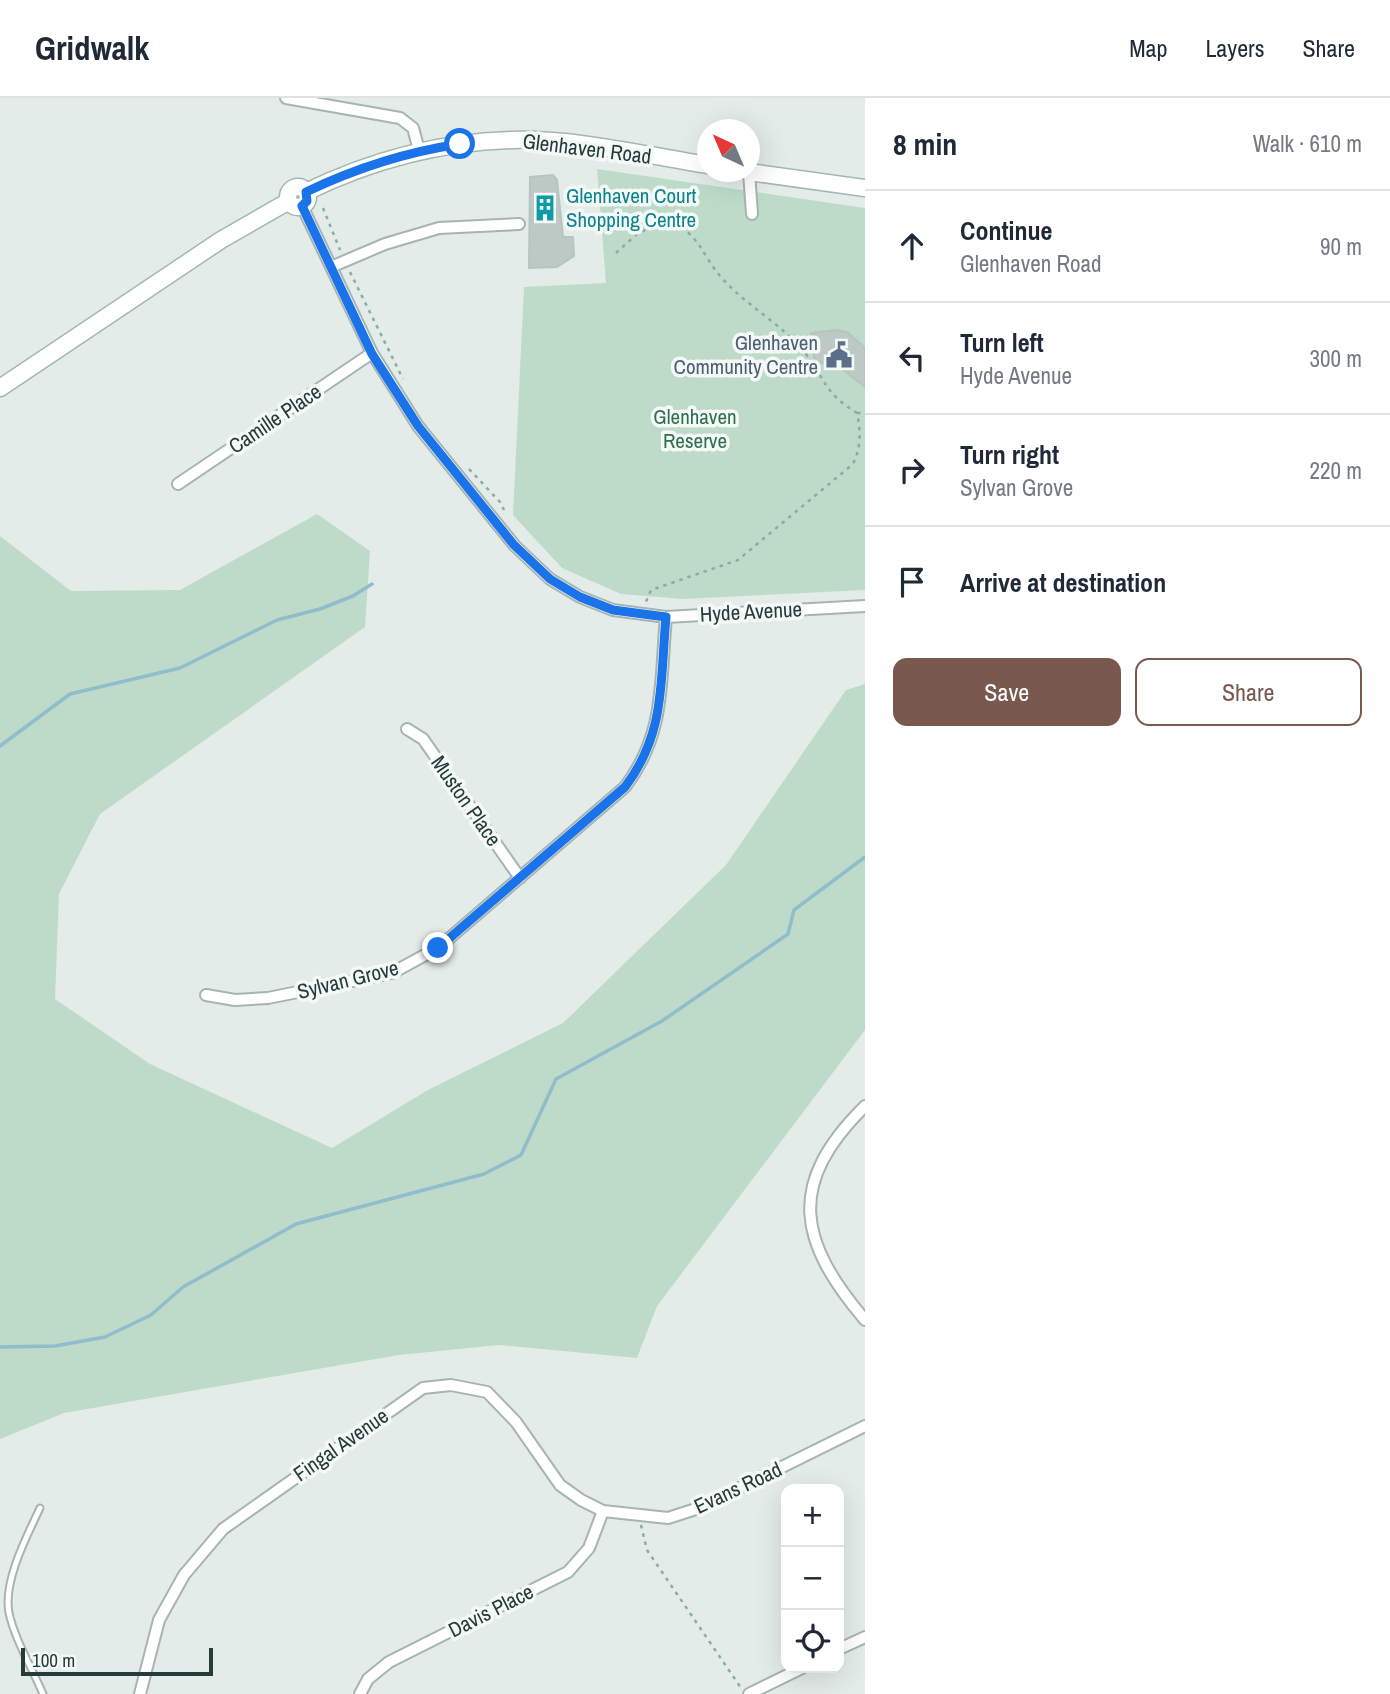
<!DOCTYPE html>
<meta charset="utf-8">
<style>
body{margin:0;font-family:"Archivo Narrow",sans-serif;background:#f2f2f3;color:#1f2937}
.controls{position:absolute;right:21px;bottom:21px;display:grid;overflow:hidden;border-radius:14px;box-shadow:0 7px 28px #0002}
.controls button{width:63px;height:63px;display:grid;place-items:center;padding:0;border:0;border-bottom:2px solid #e0e1e3;background:#fff;color:#1f2937;font:35px sans-serif}
.compass{position:absolute;left:697px;top:21px;width:63px;height:63px;border-radius:50%;background:#fff;box-shadow:0 7px 28px #0002;rotate:316deg}
.scale{position:absolute;left:21px;bottom:18px;width:192px;box-sizing:border-box;padding-left:7px;border:4px solid #253c38;border-top:0;font-size:19px;line-height:24px;white-space:nowrap;color:#253c38;-webkit-text-stroke:5px #f4f9f7;paint-order:stroke}
.stop{position:absolute;width:21px;height:21px;margin:-16px;border:5px solid #1a73e8;border-radius:50%;background:#fff}
.stop.end{background:#1a73e8;border-color:#fff;box-shadow:0 2px 7px #0008}
.list{margin:0;padding:0;list-style:none}
h2{display:flex;justify-content:space-between;align-items:center;height:91px;margin:0;padding:0 28px;font-size:30px}
h2 small{font-size:23px;font-weight:400;color:#747a83}
.list li{display:grid;grid-template-columns:46px 1fr auto;gap:21px;align-items:center;box-sizing:border-box;height:112px;padding:0 28px;border-top:2px solid #e0e1e3}
.list b{display:block;font-size:26px;white-space:nowrap}
.list p{margin:0;font-size:23px;white-space:nowrap;color:#747a83}
.list em{font-size:23px;font-style:normal;color:#747a83}
.actions{display:flex;gap:14px;padding:21px 28px}
.actions a{flex:1;padding:16px 0;border:2px solid #79584d;border-radius:14px;text-align:center;font-size:24px;color:#79584d}
.actions .main{background:#79584d;color:#fff}
.icon{flex:none;width:38px;height:38px;fill:none;stroke:currentColor;stroke-width:2;stroke-linecap:round;stroke-linejoin:round}
.map{position:relative;flex:none;width:865px;height:1596px;overflow:hidden}
header{display:flex;align-items:center;gap:42px;box-sizing:border-box;height:98px;padding:0 35px;background:#fff;border-bottom:2px solid #e0e1e3}
header strong{font-size:33px}
nav{display:flex;gap:38px;margin-inline-start:auto;font-size:24px}
main{display:flex}
aside{flex:1;background:#fff}
.map>svg:first-child{display:block}
.green{fill:#bedbc9}
.lines{fill:none;stroke-linecap:round;stroke-linejoin:round}
.stream{stroke:#90bdcc;stroke-width:3.5}
.building{fill:#bcc9c5;stroke:#b6c5c0;stroke-width:2}
.lane-casing{stroke:#a7b4b0;stroke-width:9}
.street-casing{stroke:#a7b4b0;stroke-width:14}
.secondary-casing{stroke:#a3b7b2;stroke-width:19}
.path{stroke:#87ada4;stroke-width:2.5;stroke-dasharray:3.5 5;stroke-linecap:butt}
.lane{stroke:#fff;stroke-width:5}
.street{stroke:#fff;stroke-width:10}
.secondary{stroke:#fff;stroke-width:16}
.route{stroke:#1a73e8;stroke-width:9}
.labels{text-anchor:middle;stroke-width:7;stroke-linejoin:round;paint-order:stroke}
.street-label{font-size:21px;fill:#253c38;stroke:#f4f9f7}
.culture-label{font-size:21px;fill:#0d838f;stroke:#f4f9f7;text-anchor:start}
.service-label{font-size:21px;fill:#4e5e75;stroke:#f4f9f7;text-anchor:end}
.park-label{font-size:21px;fill:#326f4f;stroke:#f4f9f7}
</style>
<header>
<strong>Gridwalk</strong>
<nav><a>Map</a><a>Layers</a><a>Share</a></nav>
</header>
<main>
<div class="map">
<svg width="865" height="1596" viewBox="0 0 865 1596">
<rect width="100%" height="100%" fill="#e4ece9"/>
<path class="green" d="M 597,71 L 865,110 L 865,492 L 683,501 L 621,496 L 562,470 L 513,417 L 524,189 L 606,185 Z
M 317,416 L 370,453 L 365,529 L 100,716 L 59,796 L 55,901 L 150,966 L 332,1050 L 428,992 L 563,925 L 726,767 L 846,592 L 865,586 L 865,932 L 657,1208 L 637,1260 L 499,1247 L 399,1257 L 64,1315 L 0,1341 L 0,438 L 71,493 L 180,492 Z"/>
<g class="lines">
<path class="stream" d="M 0,648 L 70,596 L 180,570 L 277,522 L 320,511 L 353,498 L 372,486
M 0,1249 L 55,1248 L 105,1239 L 151,1217 L 183,1189 L 296,1126 L 484,1076 L 521,1057 L 556,981 L 662,923 L 788,836 L 794,812 L 865,759"/>
</g>
<path class="building" d="M 553,77 L 557,82 L 563,139 L 573,139 L 574,158 L 557,169 L 529,170 L 530,79 Z
M 835,232 L 847,234 L 865,250 L 865,289 L 833,264 L 815,266 L 811,235 Z"/>
<g class="lines">
<g class="lane-casing">
<path id="lane" d="M 40,1410 C 27,1438 3,1483 9,1515 C 15,1542 32,1570 43,1596"/>
</g>
<g class="street-casing">
<path id="street" d="M 286,0 L 400,20 L 413,30 L 419,52
M 749,74 L 752,116
M 302,108 L 372,255 L 418,328 L 515,448 L 550,481 L 580,499 L 613,512 L 666,519 L 865,508
M 331,169 L 385,146 L 439,130 L 519,126
M 178,386 L 372,255
M 407,631 L 423,641 L 520,780
M 206,897 L 235,902 L 268,900 L 392,875 L 438,850 L 625,689 C 666,635 660,583 666,519
M 865,1008 C 786,1086 798,1143 865,1222
M 839,1551 L 865,1539
M 140,1596 L 159,1522 L 184,1477 L 223,1431 L 423,1290 L 451,1287 L 487,1294 L 516,1324 L 560,1387 L 581,1402 L 603,1413 L 668,1420 L 699,1410 L 865,1328
M 360,1596 L 368,1581 L 389,1564 L 568,1474 L 589,1450 L 603,1413
M 749,1596 L 802,1570"/>
</g>
<g class="secondary-casing">
<path id="secondary" d="M 749,74 L 865,90
M288 99a10 10 0 1 1 20 0a10 10 0 1 1-20 0Z
M 306,94 C 372,62 439,44 512,42 C 576,40 644,57 708,67
M 0,290 L 221,142 L 289,103"/>
</g>
<path class="path" d="M 323,110 L 340,152
M 616,155 L 638,135 L 666,123 C 700,134 700,155 721,179 C 745,207 782,226 805,255 C 827,283 823,294 857,315 C 861,334 861,349 853,366 L 738,462 L 651,492 L 645,506
M 350,174 L 403,281
M 802,241 L 805,255
M 857,315 L 865,315
M 469,371 L 500,404 L 504,412
M 641,1427 L 647,1452 L 741,1590"/>
<use href="#lane" class="lane"/>
<use href="#street" class="street"/>
<use href="#secondary" class="secondary"/>
</g>
<g class="lines">
<path class="route" d="M 438,850 L 625,689 C 666,635 660,583 666,519 L 613,512 L 580,499 L 550,481 L 514,447 L 418,328 L 372,256 L 302,108 L 307,103 L 306,94 C 356,70 406,54 460,46"/>
</g>
<defs>
<g id="building-bare" transform="scale(2.1)"><path d="M-4-6H4V6H1V3H-1V6H-4ZM-2.5-4.3h1.7v1.8h-1.7ZM.8-4.3h1.7v1.8H.8ZM-2.5-1h1.7V.8h-1.7ZM.8-1h1.7V.8H.8Z" fill="#0f9aa8" stroke="#f4f9f7" stroke-width="2.5" paint-order="stroke"/></g>
<g id="civic-bare" transform="scale(2.1)"><path d="M-.6-6.5H3V-4.5H.6V-3L4-1V1h2V6H-6V1h2V-1L-.6-3ZM-1.2 2.5V6h2.4V2.5Z" fill="#5c6f8a" stroke="#f4f9f7" stroke-width="2.5" paint-order="stroke"/></g>
</defs>
<g fill-rule="evenodd">
<use href="#building-bare" x="545" y="110"/>
<use href="#civic-bare" x="839" y="257"/>
</g>
<g class="labels">
<g class="street-label">
<text transform="translate(587 51) rotate(7)" y="7">Glenhaven Road</text>
<text transform="translate(275 321) rotate(-34)" y="7">Camille Place</text>
<text transform="translate(751 514) rotate(-3)" y="7">Hyde Avenue</text>
<text transform="translate(466 703) rotate(55)" y="7">Muston Place</text>
<text transform="translate(348 882) rotate(-14)" y="7">Sylvan Grove</text>
<text transform="translate(341 1347) rotate(-35)" y="7">Fingal Avenue</text>
<text transform="translate(738 1390) rotate(-25)" y="7">Evans Road</text>
<text transform="translate(491 1513) rotate(-27)" y="7">Davis Place</text>
</g>
<g class="culture-label">
<text x="566" y="105">Glenhaven Court<tspan x="566" dy="24">Shopping Centre</tspan></text>
</g>
<g class="service-label">
<text x="818" y="252">Glenhaven<tspan x="818" dy="24">Community Centre</tspan></text>
</g>
<g class="park-label">
<text x="695" y="326">Glenhaven<tspan x="695" dy="24">Reserve</tspan></text>
</g>
</g>
</svg>
<div class="controls">
<button>+</button>
<button>−</button>
<button><svg class="icon" aria-label="locate" viewBox="0 0 24 24"><circle cx="12" cy="12" r="6"/><path d="M12 2v4M12 18v4M2 12h4M18 12h4"/></svg></button>
</div>
<svg class="compass" viewBox="-18 -18 36 36"><path d="M0-13l5 13h-10z" fill="#e53935"/><path d="M0 13l5-13h-10z" fill="#747a83"/></svg>
<div class="scale">100 m</div>
<div class="stop" style="left:460px;top:46px"></div>
<div class="stop end" style="left:438px;top:850px"></div>
</div>
<aside>
<h2>8 min<small>Walk · 610 m</small></h2>
<ul class="list">
<li><svg class="icon" aria-label="ahead" viewBox="0 0 24 24"><path d="M12 20V5M6 11l6-6 6 6"/></svg><div><b>Continue</b><p>Glenhaven Road</p></div><em>90 m</em></li>
<li><svg class="icon" aria-label="left" viewBox="0 0 24 24"><path d="M17 20v-9H6M10 6l-5 5 5 5"/></svg><div><b>Turn left</b><p>Hyde Avenue</p></div><em>300 m</em></li>
<li><svg class="icon" aria-label="right" viewBox="0 0 24 24"><path d="M7 20v-9h11M14 6l5 5-5 5"/></svg><div><b>Turn right</b><p>Sylvan Grove</p></div><em>220 m</em></li>
<li><svg class="icon" aria-label="arrive" viewBox="0 0 24 24"><path d="M6 21V4h12l-3 4 3 4H6"/></svg><div><b>Arrive at destination</b></div></li>
</ul>
<div class="actions"><a class="main">Save</a><a>Share</a></div>
</aside>
</main>
